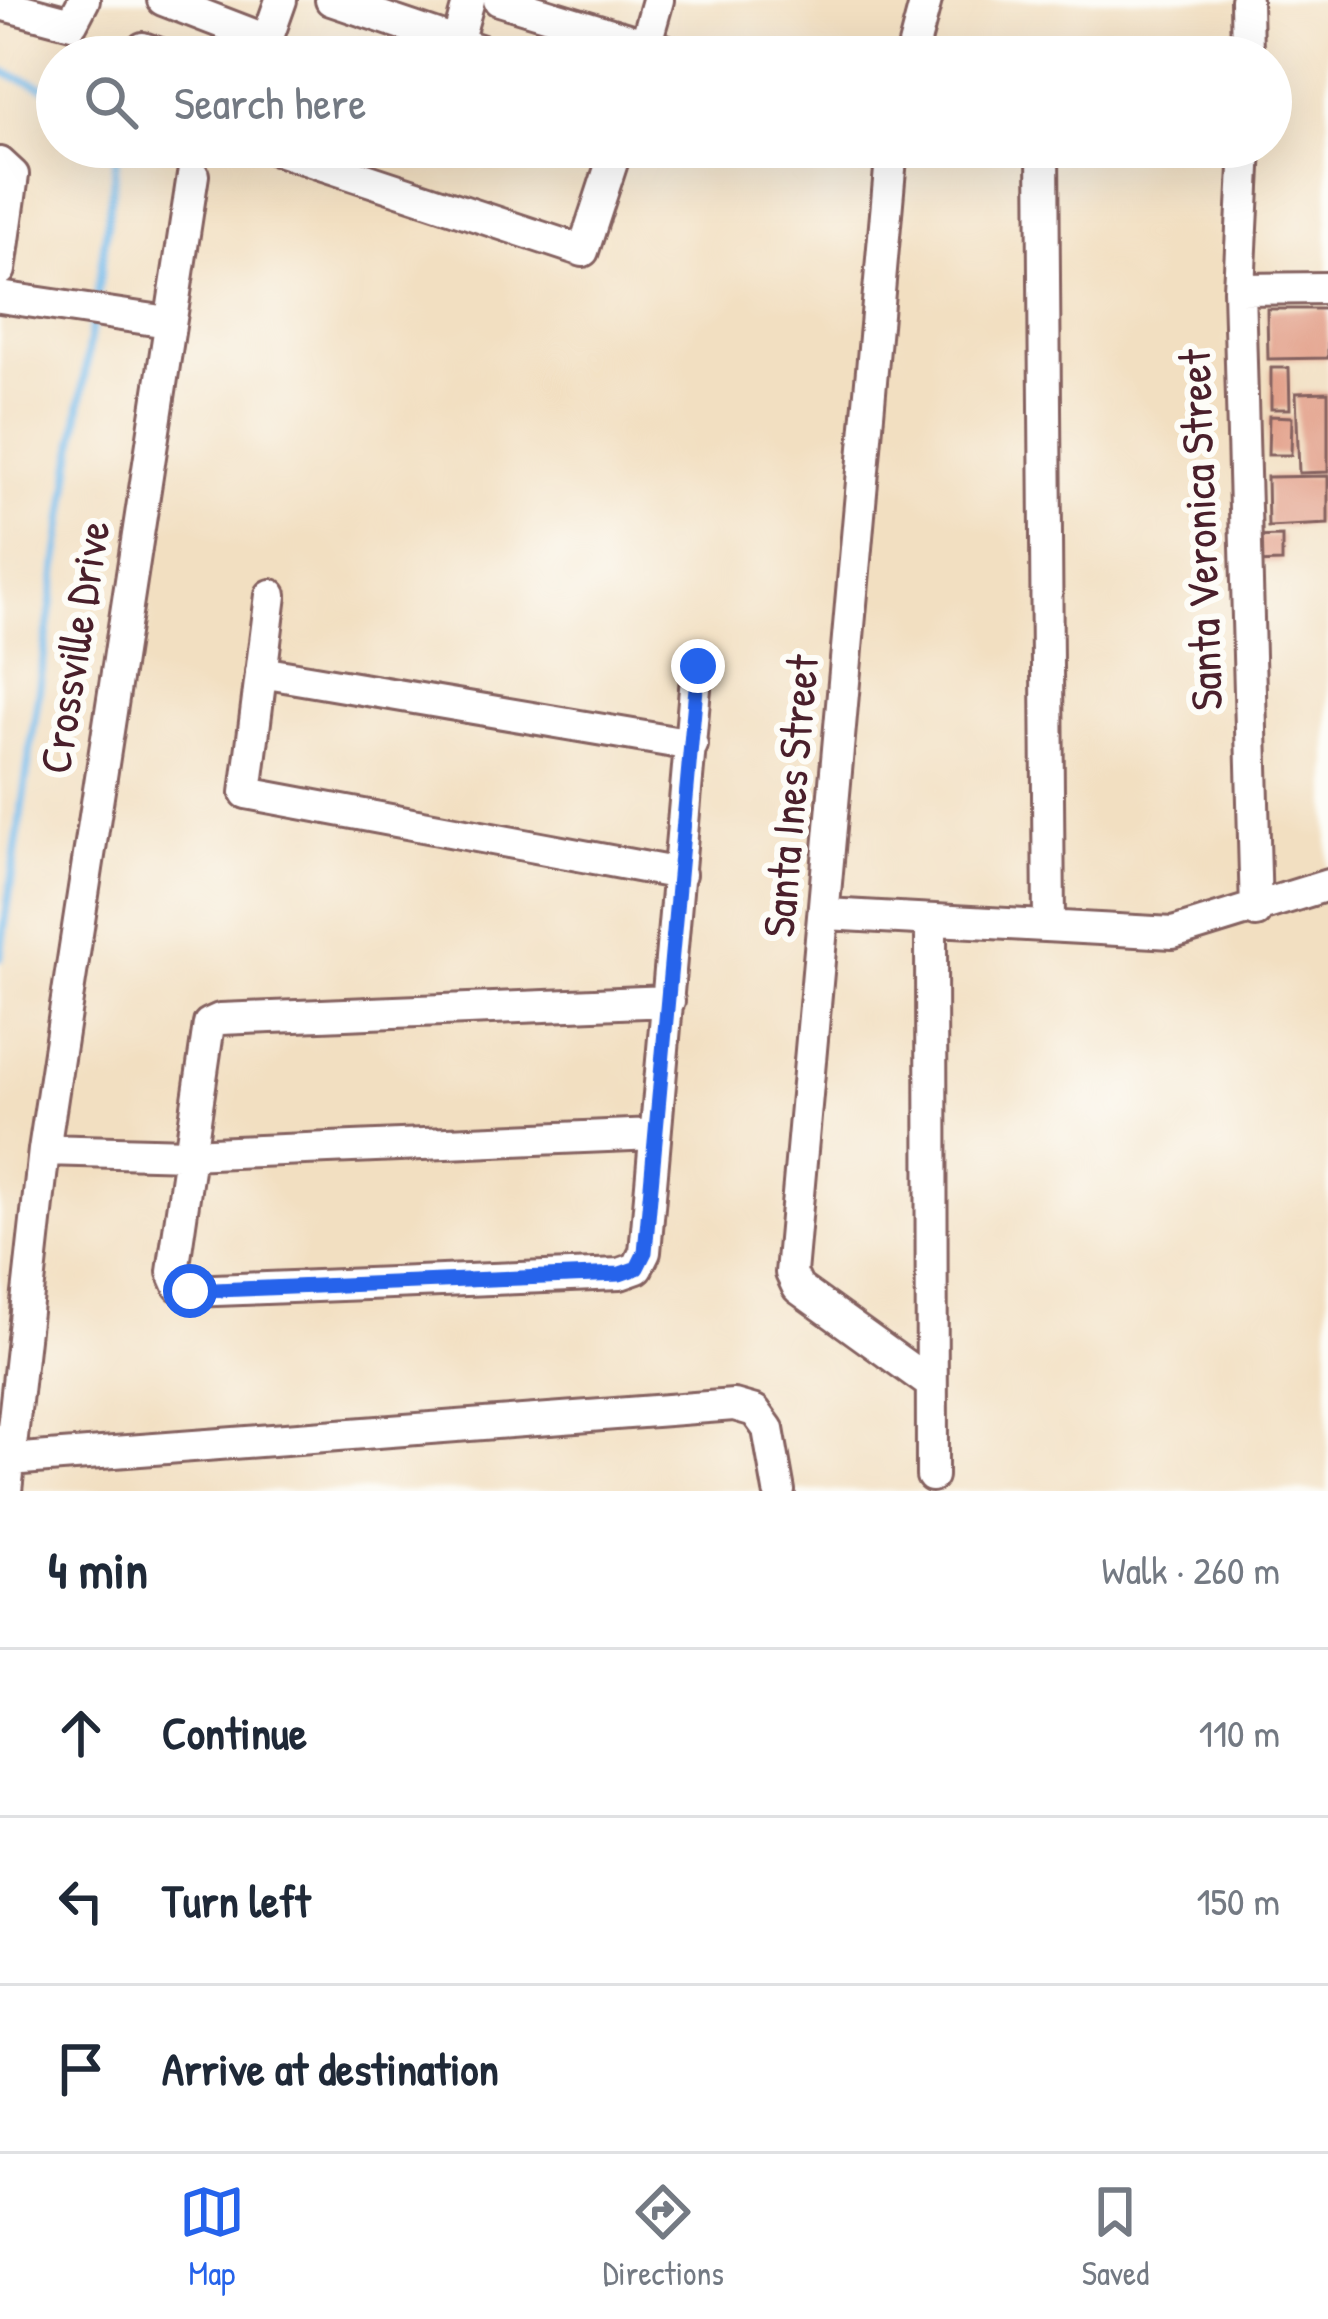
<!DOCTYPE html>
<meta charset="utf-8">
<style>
body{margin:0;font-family:"Patrick Hand",sans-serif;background:#f2f2f3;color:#1f2937}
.stop{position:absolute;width:36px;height:36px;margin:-27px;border:9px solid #2563eb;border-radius:50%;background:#fff}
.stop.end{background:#2563eb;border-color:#fff;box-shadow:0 3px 12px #0008}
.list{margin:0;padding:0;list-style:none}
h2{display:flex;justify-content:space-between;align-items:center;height:156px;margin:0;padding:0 48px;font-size:51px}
h2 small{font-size:39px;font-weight:400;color:#747a83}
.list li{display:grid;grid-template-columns:78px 1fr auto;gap:36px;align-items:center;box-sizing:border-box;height:168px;padding:0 48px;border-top:3px solid #e0e1e3}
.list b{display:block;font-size:45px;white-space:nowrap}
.list em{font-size:39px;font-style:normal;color:#747a83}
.icon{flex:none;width:66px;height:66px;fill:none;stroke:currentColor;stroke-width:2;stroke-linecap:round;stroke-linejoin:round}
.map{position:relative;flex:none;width:1328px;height:1491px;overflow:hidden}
.search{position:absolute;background:#fff;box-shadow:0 12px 48px #0002;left:36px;right:36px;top:36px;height:132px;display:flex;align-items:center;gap:30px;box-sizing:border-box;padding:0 42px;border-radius:66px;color:#747a83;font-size:45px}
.sheet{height:660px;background:#fff}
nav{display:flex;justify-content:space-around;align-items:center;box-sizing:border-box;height:168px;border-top:3px solid #e0e1e3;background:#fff;font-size:33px;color:#747a83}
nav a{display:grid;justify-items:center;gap:6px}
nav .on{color:#2563eb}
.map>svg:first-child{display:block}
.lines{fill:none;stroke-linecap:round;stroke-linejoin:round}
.stream{stroke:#72b9ea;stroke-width:8}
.building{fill:#e29e87}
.minor-casing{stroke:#856260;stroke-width:36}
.minor{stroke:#fff;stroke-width:30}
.route{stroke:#2563eb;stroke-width:15}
.labels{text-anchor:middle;stroke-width:12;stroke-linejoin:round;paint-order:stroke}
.street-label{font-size:45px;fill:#4a1f2b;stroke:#fdfcf7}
</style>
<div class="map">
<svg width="1328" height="1491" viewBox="0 0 1328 1491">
<rect width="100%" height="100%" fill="#fdfcf7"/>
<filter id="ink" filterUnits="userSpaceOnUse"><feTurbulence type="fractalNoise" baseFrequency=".00833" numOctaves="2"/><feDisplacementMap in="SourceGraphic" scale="24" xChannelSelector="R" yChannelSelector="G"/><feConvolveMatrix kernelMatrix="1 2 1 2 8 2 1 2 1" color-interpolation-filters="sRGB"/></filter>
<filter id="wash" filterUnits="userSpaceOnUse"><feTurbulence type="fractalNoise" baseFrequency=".004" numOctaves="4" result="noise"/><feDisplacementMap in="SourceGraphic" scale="48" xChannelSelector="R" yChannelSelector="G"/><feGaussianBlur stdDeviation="2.7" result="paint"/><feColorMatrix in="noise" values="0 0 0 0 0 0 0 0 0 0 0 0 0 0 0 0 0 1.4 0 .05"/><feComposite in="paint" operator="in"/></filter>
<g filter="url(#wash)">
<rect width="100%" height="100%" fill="#f2dfc1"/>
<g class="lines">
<path class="stream" d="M 0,71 L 57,92
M 96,303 L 118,147
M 0,958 L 93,318"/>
</g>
<g id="blocks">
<path class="building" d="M 1267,309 L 1328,309 L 1328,358 L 1268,359 Z
M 1271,368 L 1289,368 L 1290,409 L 1271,409 Z
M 1328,392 L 1328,472 L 1299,473 L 1296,393 Z
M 1269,416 L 1292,417 L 1291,455 L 1268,455 Z
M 1328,476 L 1328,524 L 1268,527 L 1267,477 Z
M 1282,536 L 1282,562 L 1253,563 L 1252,537 Z"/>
</g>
</g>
<g filter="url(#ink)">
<use href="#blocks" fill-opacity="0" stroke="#856260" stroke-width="3"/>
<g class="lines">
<g class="minor-casing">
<path id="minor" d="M 163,0 L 267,40
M 331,0 L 500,57
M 499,0 L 687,57
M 1246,0 L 1247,57
M 0,4 L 72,23 L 84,0
M 143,48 L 168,57
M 261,57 L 281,0
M 453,57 L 469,0
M 642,57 L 658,0
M 911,57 L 926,0
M 269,147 L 583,251 L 617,147
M 892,147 L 791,1273 L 798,1288 L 931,1384
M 1043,147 L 1049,925
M 1246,147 L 1239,289 L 1256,912
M 0,163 L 13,175 L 0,270
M 1239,289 L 1328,288
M 0,297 L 168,322
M 271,595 L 246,793 L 680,874
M 261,672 L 692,745
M 826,914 L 1173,933 L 1328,885
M 931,921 L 932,1476
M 669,1001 L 220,1019 L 209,1024 L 173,1272 L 179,1286 L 190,1291 L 620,1274 L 637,1268 L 645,1252 L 697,666
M 44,1150 L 188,1154 L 655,1134
M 9,1460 L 734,1405 L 755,1411 L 768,1429 L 779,1491
M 6,1491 L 44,1150 L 193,175"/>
</g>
<use href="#minor" class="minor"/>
</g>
</g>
<g class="lines" filter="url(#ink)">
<path class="route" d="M 190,1291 L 620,1274 L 637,1268 L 645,1252 L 698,666"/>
</g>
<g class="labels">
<g class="street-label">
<text transform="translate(1200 530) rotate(-92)" y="16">Santa Veronica Street</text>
<text transform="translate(74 647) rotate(-81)" y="16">Crossville Drive</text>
<text transform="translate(790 796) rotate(-85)" y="16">Santa Ines Street</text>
</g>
</g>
</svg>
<div class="stop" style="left:190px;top:1291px"></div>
<div class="stop end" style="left:698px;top:666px"></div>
<div class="search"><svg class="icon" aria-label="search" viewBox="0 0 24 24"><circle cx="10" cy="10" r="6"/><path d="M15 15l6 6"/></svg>Search here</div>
</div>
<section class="sheet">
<h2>4 min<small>Walk · 260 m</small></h2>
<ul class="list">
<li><svg class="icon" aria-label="ahead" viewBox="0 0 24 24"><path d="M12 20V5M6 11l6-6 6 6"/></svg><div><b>Continue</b></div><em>110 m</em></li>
<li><svg class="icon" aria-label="left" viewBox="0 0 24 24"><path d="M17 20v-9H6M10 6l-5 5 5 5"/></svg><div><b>Turn left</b></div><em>150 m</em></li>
<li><svg class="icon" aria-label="arrive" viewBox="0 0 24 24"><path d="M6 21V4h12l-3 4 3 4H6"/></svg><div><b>Arrive at destination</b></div></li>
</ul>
</section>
<nav>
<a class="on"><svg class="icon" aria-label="map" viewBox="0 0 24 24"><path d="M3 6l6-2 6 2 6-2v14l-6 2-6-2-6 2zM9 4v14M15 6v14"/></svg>Map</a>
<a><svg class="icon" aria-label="directions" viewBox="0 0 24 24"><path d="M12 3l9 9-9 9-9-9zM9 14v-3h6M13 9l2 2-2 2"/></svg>Directions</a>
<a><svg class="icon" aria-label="saved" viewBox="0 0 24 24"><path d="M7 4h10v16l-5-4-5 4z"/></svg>Saved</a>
</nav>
